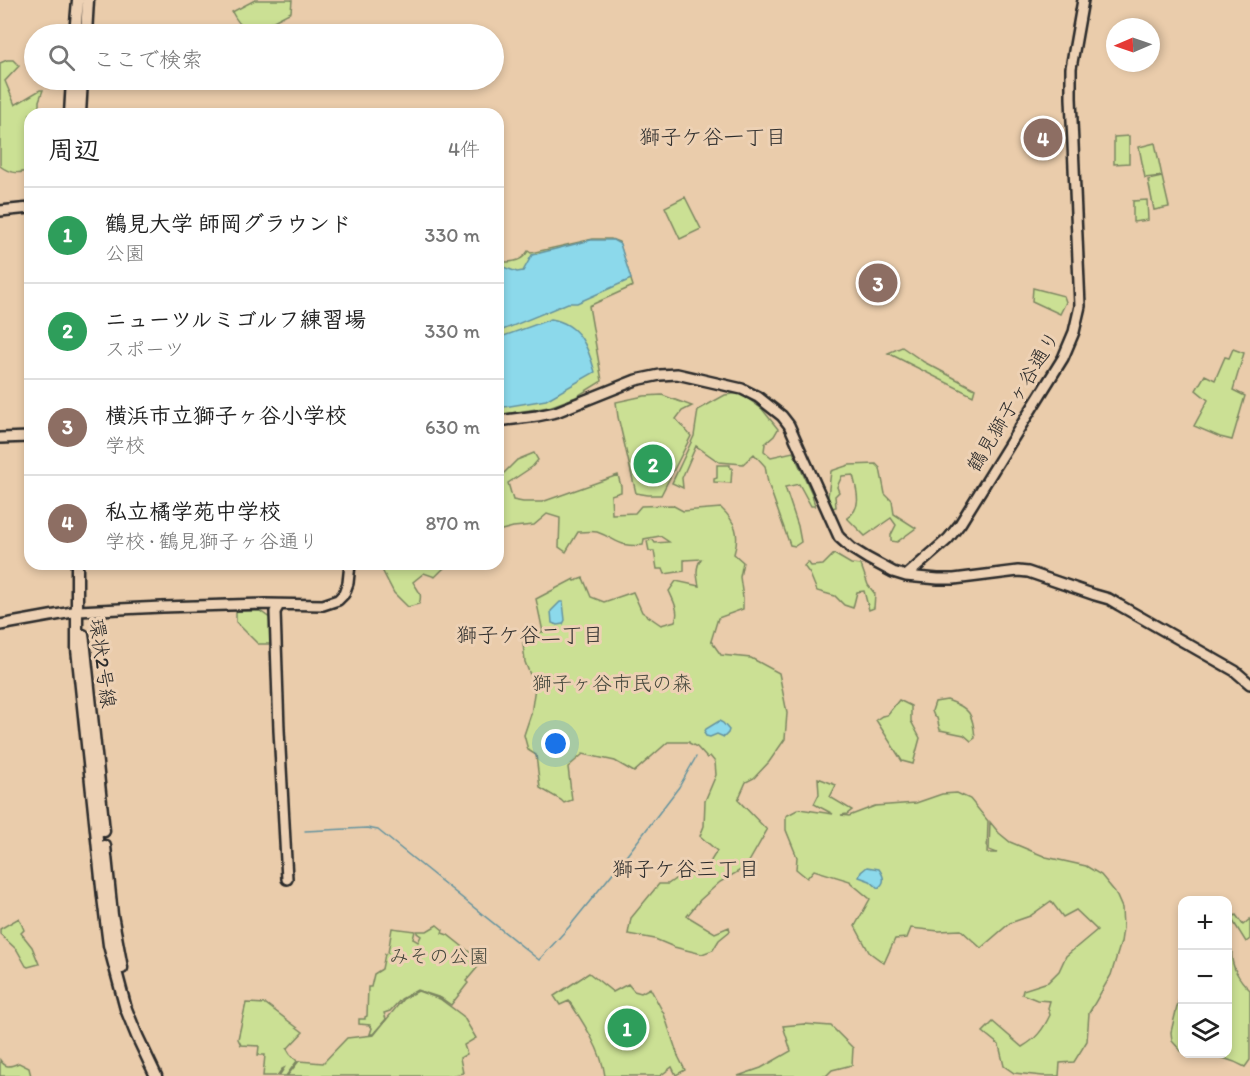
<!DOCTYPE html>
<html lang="ja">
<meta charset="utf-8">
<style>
body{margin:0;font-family:Itim,"Klee One",sans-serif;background:#f6f6f6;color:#222}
.controls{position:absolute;right:18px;bottom:18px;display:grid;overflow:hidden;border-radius:12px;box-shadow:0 3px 9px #0003}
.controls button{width:54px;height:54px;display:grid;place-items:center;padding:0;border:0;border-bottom:2px solid #e0e0e0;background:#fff;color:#222;font:30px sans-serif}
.compass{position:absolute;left:1106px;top:18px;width:54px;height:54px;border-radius:50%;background:#fff;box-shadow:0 3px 9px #0003;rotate:268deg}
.you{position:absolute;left:556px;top:744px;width:21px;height:21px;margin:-15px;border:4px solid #fff;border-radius:50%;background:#1a73e8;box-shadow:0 0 0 9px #1a73e833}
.badge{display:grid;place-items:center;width:39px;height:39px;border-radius:50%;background:#2b2b2b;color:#fff;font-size:20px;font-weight:700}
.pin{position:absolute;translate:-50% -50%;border:3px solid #fff;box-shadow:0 2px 6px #0006}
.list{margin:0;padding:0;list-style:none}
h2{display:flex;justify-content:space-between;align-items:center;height:78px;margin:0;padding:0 24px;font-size:26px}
h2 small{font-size:20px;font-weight:400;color:#767676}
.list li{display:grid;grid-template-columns:39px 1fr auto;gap:18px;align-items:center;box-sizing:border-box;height:96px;padding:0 24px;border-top:2px solid #e0e0e0}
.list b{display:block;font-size:22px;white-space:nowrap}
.list p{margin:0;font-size:20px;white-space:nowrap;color:#767676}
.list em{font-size:20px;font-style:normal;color:#767676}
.icon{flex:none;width:33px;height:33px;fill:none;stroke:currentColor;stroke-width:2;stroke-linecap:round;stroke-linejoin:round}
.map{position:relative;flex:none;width:1250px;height:1076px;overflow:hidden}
.search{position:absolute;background:#fff;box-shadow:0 3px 9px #0003;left:24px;top:24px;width:480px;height:66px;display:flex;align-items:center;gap:15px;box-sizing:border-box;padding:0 21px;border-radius:33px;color:#767676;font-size:22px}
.panel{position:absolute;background:#fff;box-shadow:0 3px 9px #0003;left:24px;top:108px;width:480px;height:462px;border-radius:18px}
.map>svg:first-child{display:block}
.green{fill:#cbe094;stroke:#7b8660;stroke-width:1.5}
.water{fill:#8cd9eb;stroke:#65939e;stroke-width:1.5}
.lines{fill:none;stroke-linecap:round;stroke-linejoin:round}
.stream{stroke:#65939e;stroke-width:1.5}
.secondary-casing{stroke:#2b2b2b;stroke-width:14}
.primary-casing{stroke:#2b2b2b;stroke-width:15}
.secondary{stroke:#edd1b4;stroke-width:9}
.primary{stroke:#edd1b4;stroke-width:10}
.labels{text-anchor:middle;stroke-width:6;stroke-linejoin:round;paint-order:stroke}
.street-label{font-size:20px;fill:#2b2b2b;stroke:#edd1b4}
.park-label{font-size:20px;fill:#43463b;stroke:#edd1b4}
.neighbourhood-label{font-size:21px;fill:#2b2b2b;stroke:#edd1b4}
</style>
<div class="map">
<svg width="1250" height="1076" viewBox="0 0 1250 1076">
<rect width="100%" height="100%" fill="#eaccab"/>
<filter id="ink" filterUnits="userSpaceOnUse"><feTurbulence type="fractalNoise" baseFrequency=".0167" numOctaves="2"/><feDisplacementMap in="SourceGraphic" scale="12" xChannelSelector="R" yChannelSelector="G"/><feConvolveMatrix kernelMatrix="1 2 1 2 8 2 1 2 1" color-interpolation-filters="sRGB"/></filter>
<g filter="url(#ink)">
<path class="green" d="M 255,0 L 292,0 L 291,12 C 283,16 274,21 266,25 C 248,34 241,29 232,12 Z
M 7,60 L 13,60 L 19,66 L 5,81 L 15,105 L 40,90 L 43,90 L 39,101 L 39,114 L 30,114 L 30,169 C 20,175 9,173 0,166 L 0,63 Z
M 1129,136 L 1129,163 L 1114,164 L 1114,137 Z
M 1155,143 L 1162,176 L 1145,178 L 1139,147 Z
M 1162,177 L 1169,207 L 1154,210 L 1148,180 Z
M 685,197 L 701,229 L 680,239 L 665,207 Z
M 1147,200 L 1148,220 L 1133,222 L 1133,201 Z
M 593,239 L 611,239 L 619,242 L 633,286 L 589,306 L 602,381 L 576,397 L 549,407 L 498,415 L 498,261 C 509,263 522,262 528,251 L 531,253 Z
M 1033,288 L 1064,296 L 1066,302 L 1060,314 L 1032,301 Z
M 902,347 L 924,362 L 975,389 L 973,396 L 888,353 Z
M 1233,349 L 1244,353 L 1233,390 L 1245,396 L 1232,440 L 1220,437 L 1194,426 L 1208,400 L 1196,390 L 1205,375 L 1215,380 L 1225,357 L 1229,358 Z
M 740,393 L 762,409 L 778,429 L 774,436 L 765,444 L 764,451 L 771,457 L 793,452 L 812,494 L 815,506 L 811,506 L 799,484 L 785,487 L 798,526 L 801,542 L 795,546 L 790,545 L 768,483 L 765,466 L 754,454 L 743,464 L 719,462 L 696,446 L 682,478 L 683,488 L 672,483 L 694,436 L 698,410 L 725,395 Z
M 662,395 L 692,406 L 682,411 L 676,419 L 691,436 L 661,495 L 648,495 L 636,493 L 618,417 L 616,402 L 644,396 Z
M 534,453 L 538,460 L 532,467 L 508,483 L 513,500 L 523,502 L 542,502 L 618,475 L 621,486 L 621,492 L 611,495 L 612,514 L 635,513 L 641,506 L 672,505 L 683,511 L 721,508 C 736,522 740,534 734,554 L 743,562 L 740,577 L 743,598 L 743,609 L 718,618 L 711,641 L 721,655 L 751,658 L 779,673 L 787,713 L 785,739 L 769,762 L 754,778 L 746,782 L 738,800 L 767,830 L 746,867 L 720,882 L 700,900 L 687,916 L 715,933 L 729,927 L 730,931 L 719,940 L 713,950 L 702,954 L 674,947 L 655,939 L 628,934 L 631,918 L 659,884 L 668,884 L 678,877 L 704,872 L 717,851 L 700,836 L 704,826 L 705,801 L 716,775 L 715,762 L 710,756 L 707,758 L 697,747 L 689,743 L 689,742 L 668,742 L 634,772 L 615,761 L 583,754 L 568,767 L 572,800 L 564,803 L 561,800 L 540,788 L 536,755 L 528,750 L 524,735 L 531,714 L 535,687 L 525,662 L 523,643 L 526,633 L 543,632 L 536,599 L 574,579 L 575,581 L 583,578 L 591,597 L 604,602 L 633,592 L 642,612 L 661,625 L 675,621 C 680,612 673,600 669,591 L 676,581 L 699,586 C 697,576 695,568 701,559 L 684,560 L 684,571 L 665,574 L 663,569 L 657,569 L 654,551 L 649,551 L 647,541 L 653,540 L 655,543 L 669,542 L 660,536 L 644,539 L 643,545 C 619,548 617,539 597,532 C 592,531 584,532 578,532 L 566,552 L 559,547 L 560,518 L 547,514 L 534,525 L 513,527 L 498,531 L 498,491 L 500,489 L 500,477 L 517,460 Z
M 876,464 L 880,468 L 885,494 L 892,501 L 894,514 L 916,528 L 897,542 L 891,541 L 891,535 L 896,525 L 891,518 L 865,536 L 847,518 C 863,508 857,491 853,475 L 842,476 L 837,487 L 839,492 L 835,496 L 836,507 L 832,508 L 828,497 L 831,471 L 849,465 Z
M 717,465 L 730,465 L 730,468 L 732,468 L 731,483 L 714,482 L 714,479 L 717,478 Z
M 834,554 L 851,564 L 861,565 L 868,585 L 875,594 L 874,608 L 869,610 L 864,591 L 857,592 L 853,608 L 844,605 L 835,596 L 817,591 L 810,574 L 804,566 L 808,562 L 811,566 L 823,565 Z
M 379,564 L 448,564 L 435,577 L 424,573 L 413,582 C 418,591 423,593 419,604 L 408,607 L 394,593 Z
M 236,611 L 260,611 L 271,619 L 272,644 L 258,644 L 236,622 Z
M 899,700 L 911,706 L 911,721 L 920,738 L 913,764 L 902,761 L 876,720 L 882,716 L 887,715 Z
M 947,700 C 970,708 973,714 975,738 L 971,741 L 964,735 L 940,730 L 937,718 L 934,716 L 932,711 L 935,702 Z
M 818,778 L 836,785 L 830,797 L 852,810 L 847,814 L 841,815 L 849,816 L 875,806 L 916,803 L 942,794 L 957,793 L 970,799 L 988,821 L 987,853 L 997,853 L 989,850 L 990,822 L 999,833 L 1010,842 L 1046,857 L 1086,866 L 1101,875 L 1115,892 L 1122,908 L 1123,928 L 1121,942 L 1111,975 L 1089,1013 L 1087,1041 L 1074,1062 L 1060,1063 L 1059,1076 L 1043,1076 L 1014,1073 L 1004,1066 L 999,1045 L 983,1032 L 993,1022 L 1022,1047 C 1036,1039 1043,1030 1050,1015 L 1048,1008 L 1050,1001 L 1037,1000 L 1022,994 L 1023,990 L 1048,982 L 1059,971 L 1066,956 L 1097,930 L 1076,910 L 1063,917 L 1051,901 L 1030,916 L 1010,923 L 981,948 L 961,930 L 939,931 L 911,928 L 907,938 L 895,939 L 884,963 L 869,952 L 855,926 L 870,899 L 851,883 L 850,881 L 814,870 L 807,878 L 796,869 L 797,857 L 786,830 L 786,816 L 799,809 L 833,814 L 814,804 L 819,794 Z
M 1236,915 L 1243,925 L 1250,919 L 1250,939 L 1246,942 L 1231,918 Z
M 19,918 L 24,930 L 21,933 L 32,947 L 39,964 L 28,967 L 26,966 L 17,950 L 0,934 L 0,929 Z
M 437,925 L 443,930 L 442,933 L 448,935 L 482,962 L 466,981 L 468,983 L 451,1005 L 441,998 L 417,990 L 401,999 L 390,1011 L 384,1013 L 386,1019 L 373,1034 L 370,1034 L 372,1028 L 370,1025 L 359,1024 L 359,1019 L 365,1019 L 365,1017 L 367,1016 L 368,987 L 371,987 L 374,974 L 382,969 L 385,954 L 388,953 L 392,928 L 415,931 L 413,939 L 418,942 L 421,936 L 417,933 L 417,931 L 427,931 Z
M 1228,943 L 1232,951 C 1230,965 1239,980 1250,990 L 1250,1060 L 1245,1067 C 1234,1061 1221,1056 1208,1056 C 1199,1055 1192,1058 1185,1054 L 1228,1054 Z
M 589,973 L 613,992 L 628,984 L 634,991 L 641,993 L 650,988 L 664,1014 L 678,1056 L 685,1070 L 676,1075 L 672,1067 L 660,1076 L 605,1076 C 602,1051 583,1022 569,1001 L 560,1005 L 554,996 Z
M 1182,986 L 1182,1052 L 1172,1041 L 1171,1032 Z
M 418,991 L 440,999 L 463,1016 L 476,1038 L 464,1045 L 467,1054 L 460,1058 L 463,1073 L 450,1076 L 287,1076 L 299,1061 L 323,1063 L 347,1038 L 374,1035 L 403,999 Z
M 246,1003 L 266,1004 L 303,1032 L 287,1049 L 290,1054 L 297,1061 L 286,1076 L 279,1076 L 284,1068 L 282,1069 L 277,1076 L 263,1076 L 265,1055 L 258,1055 L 259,1046 L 241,1045 L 238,1039 Z
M 804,1024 L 831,1026 L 853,1048 L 852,1065 L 832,1070 L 826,1076 L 738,1076 L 761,1068 L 791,1051 L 783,1026 Z
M 0,1060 C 6,1069 11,1066 19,1063 L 29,1068 L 31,1076 L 0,1076 Z"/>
<path class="water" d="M 591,240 L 613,240 L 620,244 L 631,279 L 577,303 L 568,303 L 498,332 L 498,265 L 517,272 L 523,271 L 532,255 Z
M 551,319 C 580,324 588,347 595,372 L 546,400 L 498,408 L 498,338 Z
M 560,602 L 563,602 L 565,620 L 563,624 L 557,625 L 552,623 L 551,611 Z
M 719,721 L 723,723 L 729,730 L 728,733 L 724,737 L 717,734 L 710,737 L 706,736 L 704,733 L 706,729 Z
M 867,867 L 879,869 C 884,876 886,883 878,888 L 870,881 L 859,877 L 861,872 Z"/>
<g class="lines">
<path class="stream" d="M 305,831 L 367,828 L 378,830 L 539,960 L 569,927 L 624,859 L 679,787 L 696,757"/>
<g class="secondary-casing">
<path id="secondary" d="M 0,211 L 30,208
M 498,421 L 537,416 L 556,412 L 636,380 L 660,375 L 677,374 L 742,389 L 758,397 L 782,416 L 789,425 L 839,537 L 851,548 L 867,558 L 893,572 L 906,576 L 938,579 L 954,579 L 1018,571 L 1028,572 L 1095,595 L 1109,599 L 1119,605 L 1235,671 L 1250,684
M 0,438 L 30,437
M 906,576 L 948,539 L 960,524 L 1063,358 L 1074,332 L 1080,306 L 1071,98 L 1071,68 L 1083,0
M 279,605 L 275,612 L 279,730 L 287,879
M 0,625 L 78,611 L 162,607 L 266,604 L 323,605 L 338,600 L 344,594 L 348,583 L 350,564"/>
</g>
<g class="primary-casing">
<path id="primary" d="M 75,34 L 78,0
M 86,34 L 88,0
M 70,114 L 72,80
M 80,114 L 82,80
M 77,564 L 77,649 L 103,897 L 109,945 L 126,1009 L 137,1036 L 156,1076
M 83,635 L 85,649 L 104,831
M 105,846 L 112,915 L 122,968"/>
</g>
<use href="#secondary" class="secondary"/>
<use href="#primary" class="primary"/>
</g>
</g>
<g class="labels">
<g class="street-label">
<text transform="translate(1013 401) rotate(-59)" y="7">鶴見獅子ヶ谷通り</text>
<text transform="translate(103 663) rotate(82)" y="7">環状2号線</text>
</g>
<g class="park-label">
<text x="612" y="690">獅子ヶ谷市民の森</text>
<text x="439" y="963">みその公園</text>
</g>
<g class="neighbourhood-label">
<text x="713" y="144">獅子ケ谷一丁目</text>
<text x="530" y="642">獅子ケ谷二丁目</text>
<text x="686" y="876">獅子ケ谷三丁目</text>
</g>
</g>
</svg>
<div class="controls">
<button>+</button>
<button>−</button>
<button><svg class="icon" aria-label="layers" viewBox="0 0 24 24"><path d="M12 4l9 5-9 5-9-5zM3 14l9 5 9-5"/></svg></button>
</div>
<svg class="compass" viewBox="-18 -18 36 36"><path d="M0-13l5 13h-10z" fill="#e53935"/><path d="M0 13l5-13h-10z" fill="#767676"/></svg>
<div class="you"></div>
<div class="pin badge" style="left:627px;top:1028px;background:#2e9e5b">1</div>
<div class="pin badge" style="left:653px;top:464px;background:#2e9e5b">2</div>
<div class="pin badge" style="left:878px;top:283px;background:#8d6e63">3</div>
<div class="pin badge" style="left:1043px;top:138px;background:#8d6e63">4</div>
<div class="search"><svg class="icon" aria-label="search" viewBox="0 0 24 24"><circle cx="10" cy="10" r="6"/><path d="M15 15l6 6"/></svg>ここで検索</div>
<section class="panel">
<h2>周辺<small>4件</small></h2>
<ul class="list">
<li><span class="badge" style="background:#2e9e5b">1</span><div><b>鶴見大学 師岡グラウンド</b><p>公園</p></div><em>330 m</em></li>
<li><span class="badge" style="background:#2e9e5b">2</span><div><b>ニューツルミゴルフ練習場</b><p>スポーツ</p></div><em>330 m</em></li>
<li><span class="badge" style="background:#8d6e63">3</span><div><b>横浜市立獅子ヶ谷小学校</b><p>学校</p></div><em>630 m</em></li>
<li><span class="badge" style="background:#8d6e63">4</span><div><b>私立橘学苑中学校</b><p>学校 · 鶴見獅子ヶ谷通り</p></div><em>870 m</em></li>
</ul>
</section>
</div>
